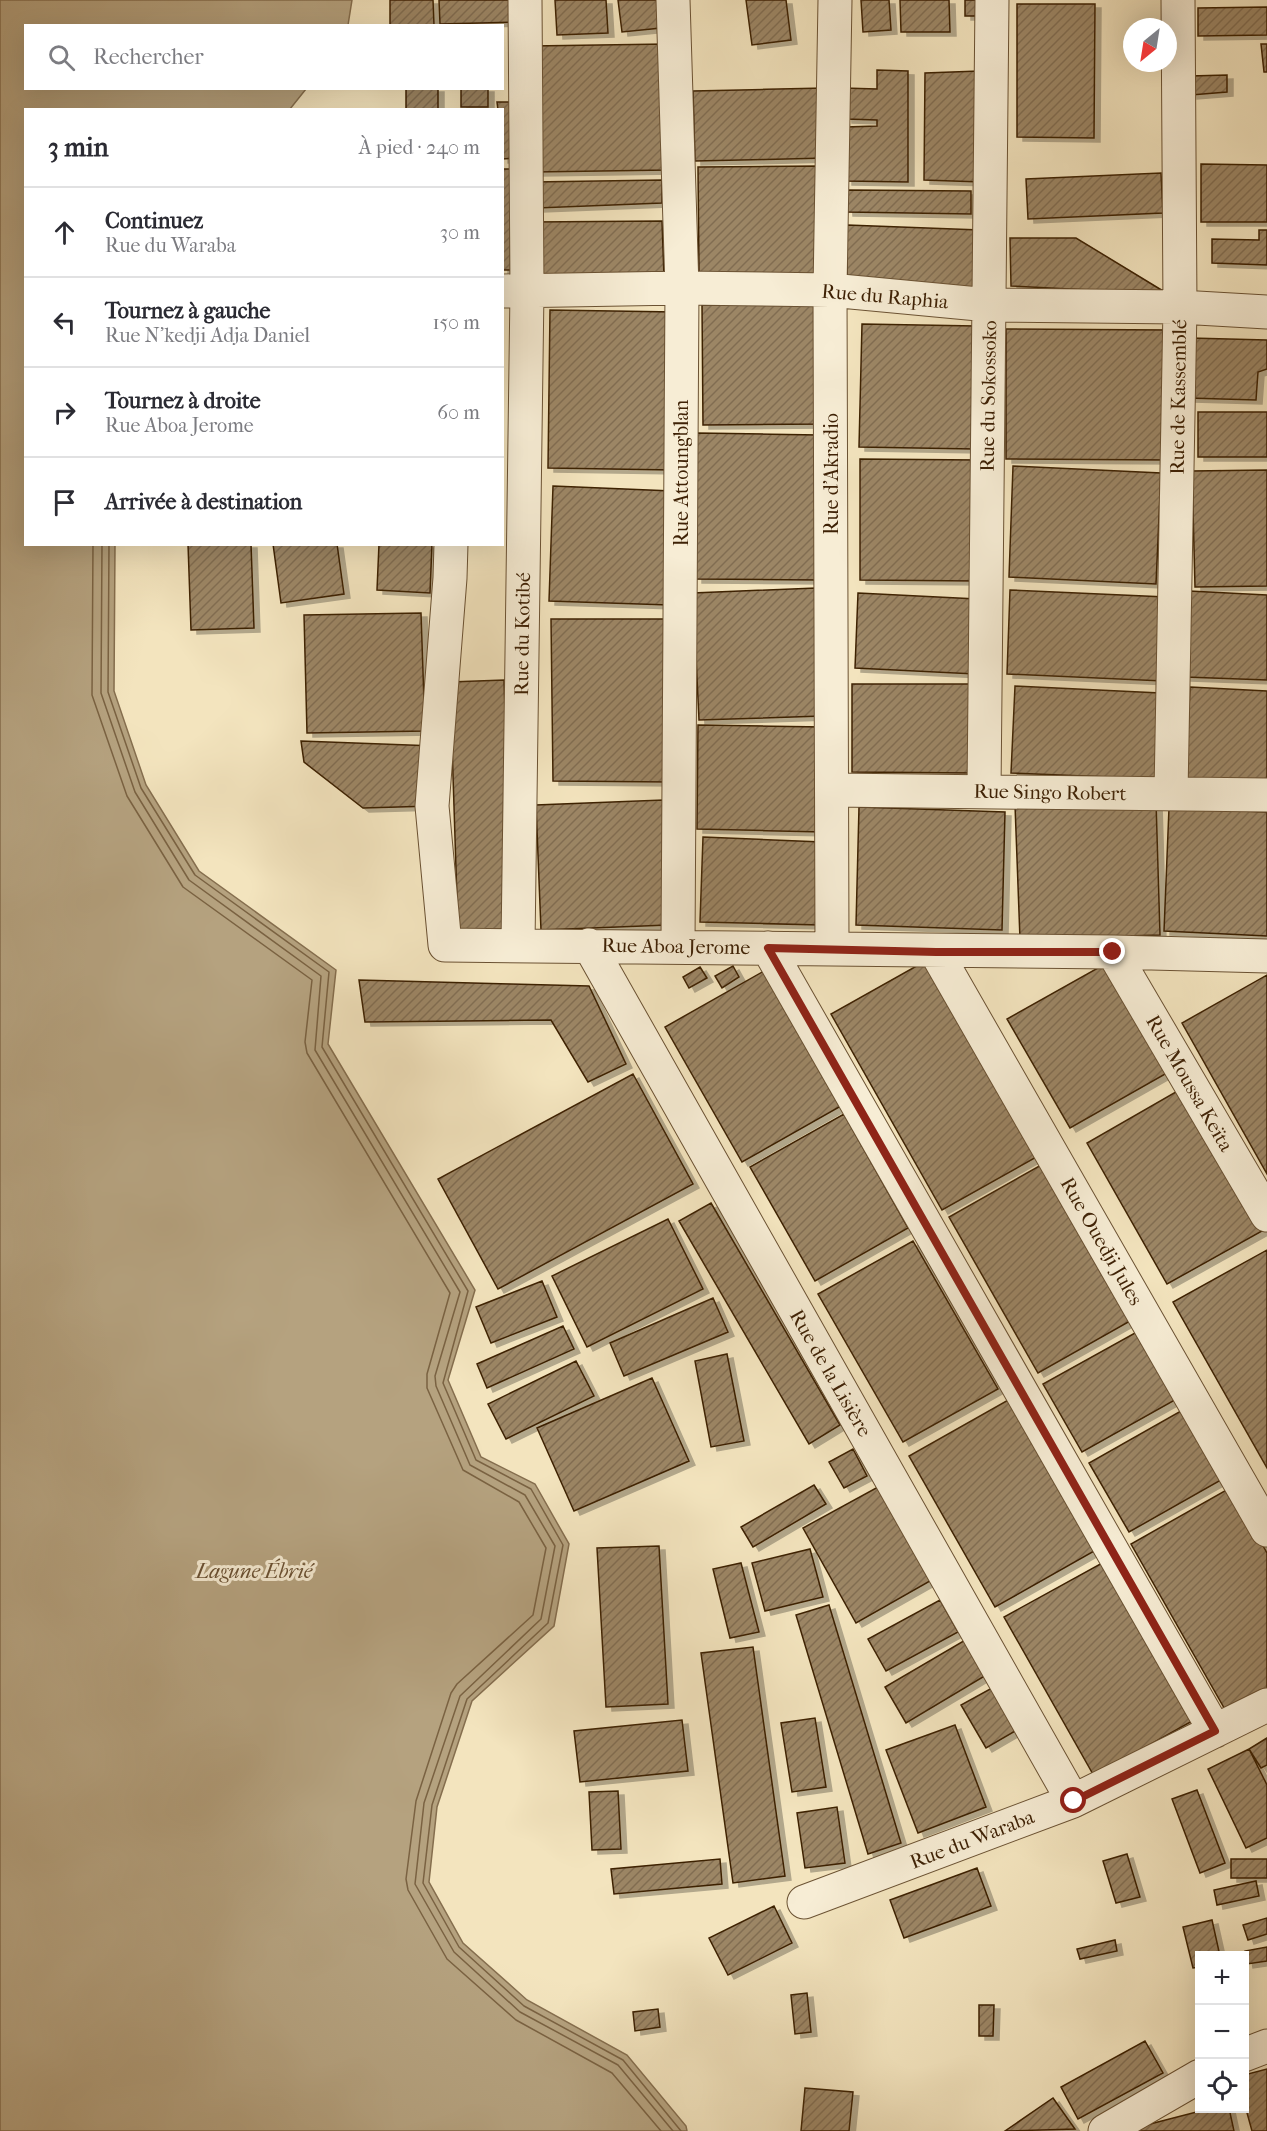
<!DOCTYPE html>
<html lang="fr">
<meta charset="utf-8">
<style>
body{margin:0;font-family:"IM FELL French Canon",serif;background:#f7f7f7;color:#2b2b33}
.controls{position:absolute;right:18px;bottom:18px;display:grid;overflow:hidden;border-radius:0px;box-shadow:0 6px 24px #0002}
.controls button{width:54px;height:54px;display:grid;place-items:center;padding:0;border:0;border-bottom:2px solid #e1e1e2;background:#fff;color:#2b2b33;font:30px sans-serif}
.compass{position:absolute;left:1123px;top:18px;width:54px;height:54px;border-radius:50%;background:#fff;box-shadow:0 6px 24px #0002;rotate:210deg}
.stop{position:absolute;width:18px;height:18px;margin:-14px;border:4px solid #8f2418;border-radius:50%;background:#fff}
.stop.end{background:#8f2418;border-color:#fff;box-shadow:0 2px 6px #0008}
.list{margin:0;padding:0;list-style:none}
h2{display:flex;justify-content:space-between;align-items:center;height:78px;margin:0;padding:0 24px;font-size:26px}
h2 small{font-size:20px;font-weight:400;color:#7c7c81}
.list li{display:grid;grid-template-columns:39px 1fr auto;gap:18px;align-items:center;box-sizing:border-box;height:90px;padding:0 24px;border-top:2px solid #e1e1e2}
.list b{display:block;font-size:22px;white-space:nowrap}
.list p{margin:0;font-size:20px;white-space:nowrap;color:#7c7c81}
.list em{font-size:20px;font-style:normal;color:#7c7c81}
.icon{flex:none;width:33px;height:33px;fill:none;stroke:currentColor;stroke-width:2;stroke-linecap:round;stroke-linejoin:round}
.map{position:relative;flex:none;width:1267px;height:2131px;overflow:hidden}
.search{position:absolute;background:#fff;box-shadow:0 6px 24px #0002;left:24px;top:24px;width:480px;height:66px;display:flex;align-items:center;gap:15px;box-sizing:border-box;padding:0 21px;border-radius:0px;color:#7c7c81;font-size:22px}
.panel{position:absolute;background:#fff;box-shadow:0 6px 24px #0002;left:24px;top:108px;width:480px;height:438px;border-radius:0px}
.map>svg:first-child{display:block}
.water{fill:#b5a27f;stroke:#856e4e;stroke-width:1.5}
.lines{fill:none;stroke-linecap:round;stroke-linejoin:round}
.shore{stroke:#7a6242;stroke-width:1.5}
.building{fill:url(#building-hatch);stroke:#3e2105;stroke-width:1.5;filter:url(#shadow)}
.minor-casing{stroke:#6b5233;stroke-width:35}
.minor{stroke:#f7edd5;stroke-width:33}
.route{stroke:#8f2418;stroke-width:8}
.labels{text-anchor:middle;stroke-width:6;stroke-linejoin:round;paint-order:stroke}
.street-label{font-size:20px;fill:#3e2105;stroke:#f7edd5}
.water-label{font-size:21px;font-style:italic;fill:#684e30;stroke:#f7edd5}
</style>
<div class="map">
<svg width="1267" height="2131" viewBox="0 0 1267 2131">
<defs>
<pattern id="building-hatch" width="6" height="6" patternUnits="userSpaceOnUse" patternTransform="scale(1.5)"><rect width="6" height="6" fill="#9c8665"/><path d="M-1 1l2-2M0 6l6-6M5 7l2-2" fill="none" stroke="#816d51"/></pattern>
<filter id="shadow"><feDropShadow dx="6" dy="4" stdDeviation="0" flood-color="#0004"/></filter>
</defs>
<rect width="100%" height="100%" fill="#f3e4be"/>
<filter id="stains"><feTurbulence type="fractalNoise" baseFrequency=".00333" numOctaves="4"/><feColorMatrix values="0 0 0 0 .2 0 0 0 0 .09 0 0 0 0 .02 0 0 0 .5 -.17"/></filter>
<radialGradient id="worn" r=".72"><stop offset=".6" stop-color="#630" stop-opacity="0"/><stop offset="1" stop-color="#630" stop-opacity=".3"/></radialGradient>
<path class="water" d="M 0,0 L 352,0 L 348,25 L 26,26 L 26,88 L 306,89 L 290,109 L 26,110 L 26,544 L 115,545 L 114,691 L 146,785 L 199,871 L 336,970 L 328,1044 L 475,1290 L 448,1380 L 481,1457 L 535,1484 L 569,1544 L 554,1626 L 472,1701 L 437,1807 L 429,1882 L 463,1943 L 527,2000 L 627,2055 L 686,2126 L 687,2131 L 0,2131 Z"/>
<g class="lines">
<path class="shore" d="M 93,544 L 92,695 L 127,796 L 183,887 L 312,980 L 305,1042 L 307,1053 L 450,1293 L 427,1374 L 427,1388 L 463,1470 L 519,1502 L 546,1548 L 533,1615 L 457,1684 L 451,1693 L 416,1801 L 406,1879 L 408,1890 L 447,1959 L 516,2020 L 612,2073 L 661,2131
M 102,544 L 101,693 L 135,792 L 189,880 L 321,976 L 315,1050 L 460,1292 L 435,1376 L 436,1386 L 470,1465 L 525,1495 L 555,1546 L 541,1619 L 460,1696 L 424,1803 L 415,1884 L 454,1952 L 520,2012 L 618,2065 L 673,2131
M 109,544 L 108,692 L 141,788 L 195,875 L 329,972 L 322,1047 L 468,1291 L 443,1383 L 476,1460 L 531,1489 L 563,1545 L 548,1623 L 467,1699 L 432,1805 L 423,1883 L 459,1947 L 524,2006 L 623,2060 L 681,2131"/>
</g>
<path class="building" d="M 390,0 L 433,0 L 434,25 L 390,26 Z
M 439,0 L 525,0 L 525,22 L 440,24 Z
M 555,0 L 606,0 L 608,33 L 557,35 Z
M 618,0 L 668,0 L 671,27 L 622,32 Z
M 746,0 L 786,0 L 791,40 L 752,45 Z
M 861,0 L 889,0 L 891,30 L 863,32 Z
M 900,0 L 949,0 L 950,32 L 901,32 Z
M 965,0 L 987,0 L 986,16 L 965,16 Z
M 1017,4 L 1095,4 L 1094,138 L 1017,137 Z
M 1267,7 L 1267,35 L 1198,36 L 1198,8 Z
M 666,44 L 668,170 L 534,172 L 532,46 Z
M 1261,44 L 1267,44 L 1267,72 L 1264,72 Z
M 877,70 L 908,71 L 908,182 L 846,181 L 846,127 L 877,126 L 877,120 L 846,119 L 844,88 L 877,89 Z
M 979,71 L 981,182 L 924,180 L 925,73 Z
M 1227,75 L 1227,92 L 1191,95 L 1190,76 Z
M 406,88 L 438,88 L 438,110 L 406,110 Z
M 461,88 L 488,88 L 488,107 L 461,107 Z
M 825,88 L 827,158 L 695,161 L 693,91 Z
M 497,102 L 519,102 L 521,158 L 502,159 L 502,110 L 498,110 Z
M 1201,164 L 1267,165 L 1267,222 L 1201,222 Z
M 821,166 L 823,277 L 699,278 L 698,167 Z
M 502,169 L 523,169 L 526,270 L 502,270 Z
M 1161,173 L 1163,213 L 1028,219 L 1026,179 Z
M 662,180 L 662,203 L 537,208 L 534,182 Z
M 846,190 L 971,191 L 971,214 L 847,212 Z
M 662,221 L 664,276 L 535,280 L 531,222 Z
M 847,225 L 980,230 L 978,289 L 847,285 Z
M 1259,230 L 1267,230 L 1267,265 L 1212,263 L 1212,239 L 1259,240 Z
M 1010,238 L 1076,238 L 1168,294 L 1011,286 Z
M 821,304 L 823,424 L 703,425 L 702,305 Z
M 550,310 L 675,312 L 673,470 L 548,468 Z
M 862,324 L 976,326 L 974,449 L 859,447 Z
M 1006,329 L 1170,330 L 1170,460 L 1006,459 Z
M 1190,338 L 1267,340 L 1267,369 L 1258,372 L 1256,400 L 1188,398 Z
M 1198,412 L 1267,412 L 1267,457 L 1198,457 Z
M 697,433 L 819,435 L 819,580 L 696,579 Z
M 860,459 L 979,460 L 978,581 L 860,580 Z
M 1013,466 L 1161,473 L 1156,584 L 1009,577 Z
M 1267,470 L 1267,586 L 1195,587 L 1192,471 Z
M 553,486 L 672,491 L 669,605 L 549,601 Z
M 188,544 L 251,544 L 254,628 L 191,630 Z
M 273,544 L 337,544 L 344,594 L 281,603 Z
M 379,544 L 432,544 L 430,593 L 377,590 Z
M 816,588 L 822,716 L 699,720 L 693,593 Z
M 1010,590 L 1166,597 L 1163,681 L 1007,674 Z
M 1189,591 L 1267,595 L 1267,680 L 1185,677 Z
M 858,593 L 977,599 L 975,674 L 855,668 Z
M 421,613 L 425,731 L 307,733 L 304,615 Z
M 551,619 L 670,619 L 672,782 L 553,781 Z
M 504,680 L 512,929 L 458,931 L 450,682 Z
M 852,684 L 975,684 L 975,773 L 852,772 Z
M 1015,686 L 1160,693 L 1157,779 L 1011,773 Z
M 1190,687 L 1267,691 L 1267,782 L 1186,778 Z
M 698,725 L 824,727 L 823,832 L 697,829 Z
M 301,741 L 435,746 L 432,806 L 363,808 L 304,762 Z
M 663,800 L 668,925 L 541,930 L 536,805 Z
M 1156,801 L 1160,935 L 1020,939 L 1015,805 Z
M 859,807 L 1005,812 L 1002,930 L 856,925 Z
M 1169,808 L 1267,812 L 1267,936 L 1164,931 Z
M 703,837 L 822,842 L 820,925 L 700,922 Z
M 929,959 L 1040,1155 L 942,1210 L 831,1014 Z
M 1105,964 L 1167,1073 L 1070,1128 L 1007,1019 Z
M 733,966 L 739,977 L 722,988 L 715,976 Z
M 700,967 L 707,978 L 689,988 L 683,977 Z
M 764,971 L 841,1106 L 742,1162 L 665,1027 Z
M 1267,975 L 1267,1174 L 1182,1023 Z
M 359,980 L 589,986 L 626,1064 L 588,1082 L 551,1020 L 365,1022 Z
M 633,1074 L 693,1184 L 498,1289 L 438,1179 Z
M 1181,1089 L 1262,1231 L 1167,1284 L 1087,1143 Z
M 844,1114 L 908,1228 L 815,1281 L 750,1167 Z
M 1050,1160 L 1139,1316 L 1038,1373 L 949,1217 Z
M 711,1203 L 840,1425 L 809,1444 L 679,1221 Z
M 668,1219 L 703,1289 L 587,1347 L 552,1276 Z
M 913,1241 L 998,1389 L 903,1442 L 818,1294 Z
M 1267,1250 L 1267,1468 L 1173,1302 Z
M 542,1281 L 557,1317 L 491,1343 L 476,1307 Z
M 713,1298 L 728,1332 L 624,1376 L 610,1343 Z
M 563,1326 L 574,1349 L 487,1388 L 477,1364 Z
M 1144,1328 L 1182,1396 L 1082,1452 L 1043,1384 Z
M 727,1354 L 744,1441 L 711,1447 L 695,1361 Z
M 576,1361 L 594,1396 L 506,1439 L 488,1404 Z
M 652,1378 L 689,1461 L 574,1511 L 537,1428 Z
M 1010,1399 L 1096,1550 L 995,1607 L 909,1456 Z
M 1188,1407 L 1228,1476 L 1129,1532 L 1089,1463 Z
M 853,1449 L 867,1476 L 844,1488 L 829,1462 Z
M 814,1485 L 826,1504 L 753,1547 L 741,1527 Z
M 878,1487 L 930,1581 L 856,1623 L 803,1528 Z
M 1230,1488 L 1267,1553 L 1267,1690 L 1227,1713 L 1131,1544 Z
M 659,1546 L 668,1704 L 606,1707 L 597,1548 Z
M 810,1549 L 823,1597 L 765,1611 L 752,1563 Z
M 1104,1562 L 1194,1720 L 1094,1776 L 1004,1617 Z
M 741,1563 L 759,1632 L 730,1638 L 713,1569 Z
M 940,1600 L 958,1632 L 886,1671 L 868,1639 Z
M 829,1605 L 901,1843 L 868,1854 L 796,1615 Z
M 967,1639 L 988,1674 L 906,1723 L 885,1687 Z
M 753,1647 L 785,1876 L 733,1883 L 701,1653 Z
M 992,1688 L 1017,1730 L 986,1748 L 961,1705 Z
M 815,1718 L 826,1787 L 792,1792 L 781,1723 Z
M 682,1720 L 688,1771 L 580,1782 L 574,1731 Z
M 955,1725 L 986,1807 L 918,1833 L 886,1750 Z
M 1267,1738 L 1267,1765 L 1261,1768 L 1249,1749 Z
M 1249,1749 L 1267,1785 L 1267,1838 L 1246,1848 L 1208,1769 Z
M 1197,1790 L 1225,1863 L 1200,1873 L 1172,1799 Z
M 618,1791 L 621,1849 L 592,1850 L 589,1792 Z
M 837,1807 L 845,1863 L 805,1868 L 797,1813 Z
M 1127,1854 L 1140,1897 L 1116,1903 L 1103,1861 Z
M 720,1859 L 722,1884 L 614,1894 L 611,1869 Z
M 1231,1859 L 1267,1859 L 1267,1878 L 1231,1878 Z
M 977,1868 L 991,1906 L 904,1938 L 890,1900 Z
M 1256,1881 L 1259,1896 L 1217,1905 L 1214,1890 Z
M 774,1906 L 792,1943 L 728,1975 L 709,1938 Z
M 1267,1918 L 1267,1934 L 1248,1940 L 1243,1925 Z
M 1212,1920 L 1220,1956 L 1200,1956 L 1200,1967 L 1193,1968 L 1183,1927 Z
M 1115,1940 L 1117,1951 L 1080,1959 L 1077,1949 Z
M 1267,1947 L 1267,1961 L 1247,1964 L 1245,1951 Z
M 807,1993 L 811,2032 L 795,2034 L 791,1995 Z
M 979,2005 L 994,2005 L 993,2036 L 979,2036 Z
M 658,2009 L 660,2027 L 635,2031 L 633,2012 Z
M 1145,2041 L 1163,2073 L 1078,2119 L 1061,2087 Z
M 1267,2069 L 1267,2131 L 1252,2131 L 1244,2102 L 1244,2075 Z
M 805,2088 L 853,2092 L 849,2131 L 801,2131 Z
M 1053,2098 L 1075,2129 L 1005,2131 Z
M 1212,2108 L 1229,2108 L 1234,2131 L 1123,2131 Z"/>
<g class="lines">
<g class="minor-casing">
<path id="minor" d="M 673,0 L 682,288 L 678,946
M 502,291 L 682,288 L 830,290 L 989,305 L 1180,307 L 1267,312
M 451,544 L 450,578 L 432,806 L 445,945 L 1113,952 L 1267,956
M 833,790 L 1267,795
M 984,791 L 992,0
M 1171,793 L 1180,307 L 1178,0
M 518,944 L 527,290 L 525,0
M 589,945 L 1073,1801
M 768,948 L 1215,1731
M 832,948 L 830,290 L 835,0
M 936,952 L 1267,1530
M 1113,952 L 1267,1215
M 804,1902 L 1073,1801 L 1267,1705
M 1244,2055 L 1267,2046
M 1105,2131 L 1200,2076"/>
</g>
<use href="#minor" class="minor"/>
</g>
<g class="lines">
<path class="route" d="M 1074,1801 L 1215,1731 L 768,948 L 936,952 L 1113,952"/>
</g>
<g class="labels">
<g class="street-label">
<text transform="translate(885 296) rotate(5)" y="7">Rue du Raphia</text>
<text transform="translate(988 396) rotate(-89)" y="7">Rue du Sokossoko</text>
<text transform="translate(1178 397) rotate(-89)" y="7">Rue de Kassemblé</text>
<text transform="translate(681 473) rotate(-90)" y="7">Rue Attoungblan</text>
<text transform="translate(831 474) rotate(-90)" y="7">Rue d'Akradio</text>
<text transform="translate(522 634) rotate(-89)" y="7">Rue du Kotibé</text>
<text transform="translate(1050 792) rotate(1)" y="7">Rue Singo Robert</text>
<text transform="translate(676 946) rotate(1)" y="7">Rue Aboa Jerome</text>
<text transform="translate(1190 1083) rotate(60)" y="7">Rue Moussa Keïta</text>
<text transform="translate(1102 1241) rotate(60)" y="7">Rue Ouedji Jules</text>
<text transform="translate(831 1373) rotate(60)" y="7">Rue de la Lisière</text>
<text transform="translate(972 1839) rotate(-21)" y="7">Rue du Waraba</text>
</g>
<g class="water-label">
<text x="254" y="1578">Lagune Ébrié</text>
</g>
</g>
<rect width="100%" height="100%" filter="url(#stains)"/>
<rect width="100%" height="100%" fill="url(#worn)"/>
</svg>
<div class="controls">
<button>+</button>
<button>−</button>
<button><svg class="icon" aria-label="locate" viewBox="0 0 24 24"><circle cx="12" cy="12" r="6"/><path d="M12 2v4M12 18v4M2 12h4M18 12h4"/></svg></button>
</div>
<svg class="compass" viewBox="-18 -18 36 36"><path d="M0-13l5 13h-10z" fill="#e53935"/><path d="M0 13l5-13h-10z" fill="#7c7c81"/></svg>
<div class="stop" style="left:1074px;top:1801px"></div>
<div class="stop end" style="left:1113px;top:952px"></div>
<div class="search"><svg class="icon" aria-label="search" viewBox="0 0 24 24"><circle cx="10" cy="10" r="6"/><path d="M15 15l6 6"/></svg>Rechercher</div>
<section class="panel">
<h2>3 min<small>À pied · 240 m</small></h2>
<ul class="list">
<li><svg class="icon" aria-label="ahead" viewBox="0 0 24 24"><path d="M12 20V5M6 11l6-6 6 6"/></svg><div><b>Continuez</b><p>Rue du Waraba</p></div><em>30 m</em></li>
<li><svg class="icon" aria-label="left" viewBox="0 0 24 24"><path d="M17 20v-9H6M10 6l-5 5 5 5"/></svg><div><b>Tournez à gauche</b><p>Rue N'kedji Adja Daniel</p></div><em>150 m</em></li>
<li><svg class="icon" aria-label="right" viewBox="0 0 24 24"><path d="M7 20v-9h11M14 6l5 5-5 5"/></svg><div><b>Tournez à droite</b><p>Rue Aboa Jerome</p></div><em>60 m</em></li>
<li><svg class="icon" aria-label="arrive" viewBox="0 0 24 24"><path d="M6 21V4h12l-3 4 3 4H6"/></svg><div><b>Arrivée à destination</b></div></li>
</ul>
</section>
</div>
